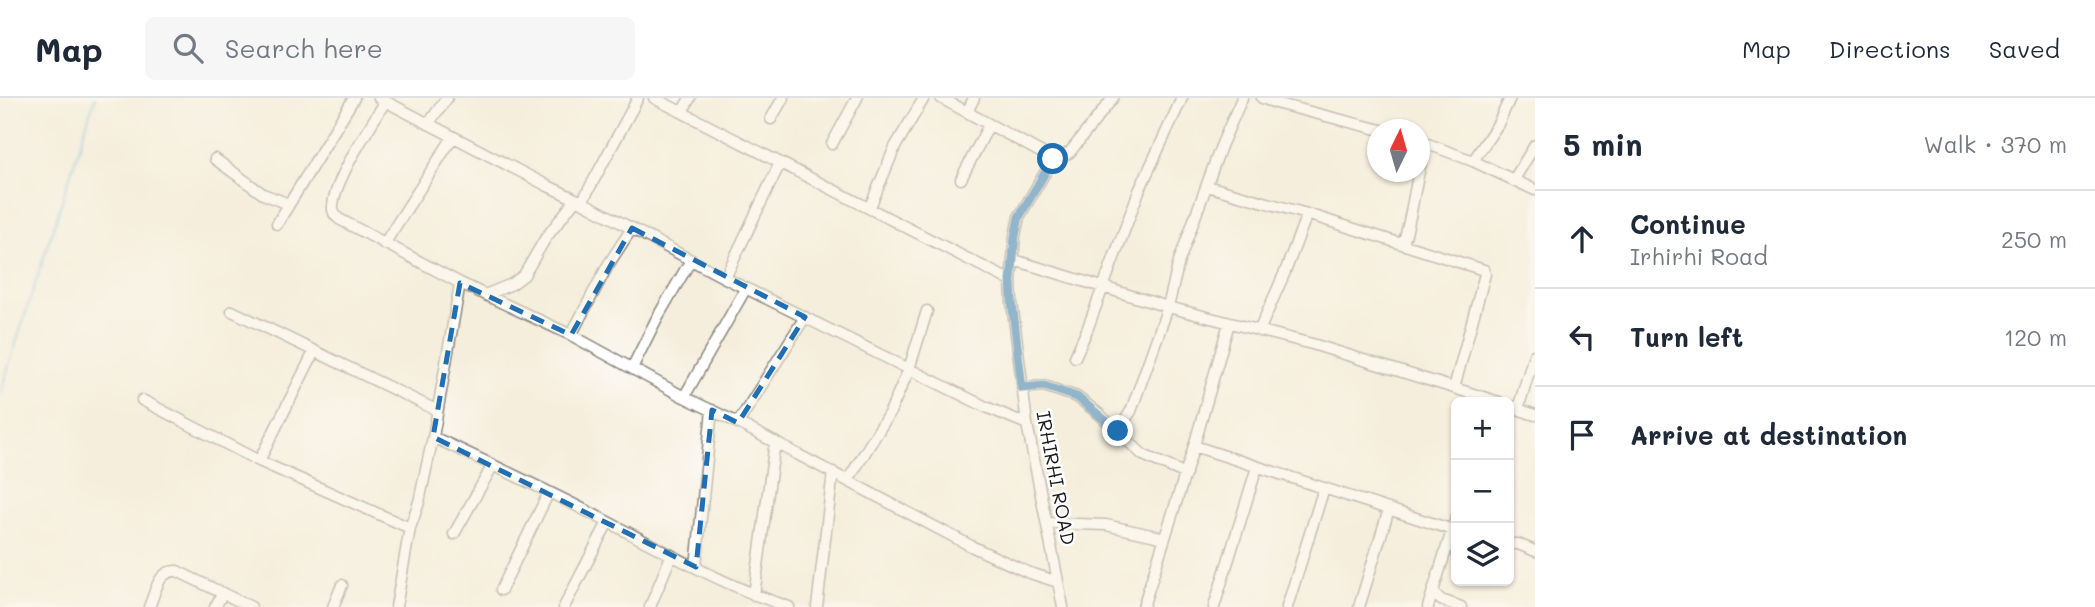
<!DOCTYPE html>
<meta charset="utf-8">
<style>
body{margin:0;font-family:Mali,sans-serif;background:#f6f6f7;color:#1f2937}
.controls{position:absolute;right:21px;bottom:21px;display:grid;overflow:hidden;border-radius:10px;box-shadow:0 2px 5px #0004}
.controls button{width:63px;height:63px;display:grid;place-items:center;padding:0;border:0;border-bottom:2px solid #e0e1e3;background:#fff;color:#1f2937;font:35px sans-serif}
.compass{position:absolute;left:1367px;top:21px;width:63px;height:63px;border-radius:50%;background:#fff;box-shadow:0 2px 5px #0004;rotate:5deg}
.stop{position:absolute;width:21px;height:21px;margin:-16px;border:5px solid #1f6fb2;border-radius:50%;background:#fff}
.stop.end{background:#1f6fb2;border-color:#fff;box-shadow:0 2px 7px #0008}
.list{margin:0;padding:0;list-style:none}
h2{display:flex;justify-content:space-between;align-items:center;height:91px;margin:0;padding:0 28px;font-size:30px}
h2 small{font-size:23px;font-weight:400;color:#747a83}
.list li{display:grid;grid-template-columns:46px 1fr auto;gap:21px;align-items:center;box-sizing:border-box;height:98px;padding:0 28px;border-top:2px solid #e0e1e3}
.list b{display:block;font-size:26px;white-space:nowrap}
.list p{margin:0;font-size:23px;white-space:nowrap;color:#747a83}
.list em{font-size:23px;font-style:normal;color:#747a83}
.icon{flex:none;width:38px;height:38px;fill:none;stroke:currentColor;stroke-width:2;stroke-linecap:round;stroke-linejoin:round}
.map{position:relative;flex:none;width:1535px;height:509px;overflow:hidden}
header{display:flex;align-items:center;gap:42px;box-sizing:border-box;height:98px;padding:0 35px;background:#fff;border-bottom:2px solid #e0e1e3}
header strong{font-size:33px}
nav{display:flex;gap:38px;margin-inline-start:auto;font-size:24px}
.search{width:490px;height:63px;background:#f6f6f7;display:flex;align-items:center;gap:18px;box-sizing:border-box;padding:0 24px;border-radius:10px;color:#747a83;font-size:26px}
main{display:flex}
aside{flex:1;background:#fff}
.map>svg:first-child{display:block}
.lines{fill:none;stroke-linecap:round;stroke-linejoin:round}
.stream{stroke:#58b0d5;stroke-width:2}
.minor-casing{stroke:#89857c;stroke-width:13}
.minor{stroke:#fff;stroke-width:10}
.route{stroke:#1f6fb2;stroke-width:9}
.marked{fill:none;stroke:#1f6fb2;stroke-width:5;stroke-dasharray:14 9;stroke-linejoin:round}
.labels{text-anchor:middle;stroke-width:5;stroke-linejoin:round;paint-order:stroke}
.street-label{font-size:19px;fill:#1c1c1c;stroke:#fff}
</style>
<header>
<strong>Map</strong>
<div class="search"><svg class="icon" aria-label="search" viewBox="0 0 24 24"><circle cx="10" cy="10" r="6"/><path d="M15 15l6 6"/></svg>Search here</div>
<nav><a>Map</a><a>Directions</a><a>Saved</a></nav>
</header>
<main>
<div class="map">
<svg width="1535" height="509" viewBox="0 0 1535 509">
<rect width="100%" height="100%" fill="#fff"/>
<filter id="ink" filterUnits="userSpaceOnUse"><feTurbulence type="fractalNoise" baseFrequency=".0143" numOctaves="2"/><feDisplacementMap in="SourceGraphic" scale="14" xChannelSelector="R" yChannelSelector="G"/><feConvolveMatrix kernelMatrix="1 2 1 2 8 2 1 2 1" color-interpolation-filters="sRGB"/></filter>
<filter id="wash" filterUnits="userSpaceOnUse"><feTurbulence type="fractalNoise" baseFrequency=".00686" numOctaves="4" result="noise"/><feDisplacementMap in="SourceGraphic" scale="28" xChannelSelector="R" yChannelSelector="G"/><feGaussianBlur stdDeviation="1.57" result="paint"/><feColorMatrix in="noise" values="0 0 0 0 0 0 0 0 0 0 0 0 0 0 0 0 0 1.4 0 .05"/><feComposite in="paint" operator="in"/></filter>
<g filter="url(#wash)">
<rect width="100%" height="100%" fill="#f6eedd"/>
<g class="lines">
<path class="stream" d="M 0,295 L 95,0"/>
</g>
</g>
<g filter="url(#ink)">
<g class="lines">
<g class="minor-casing">
<path id="minor" d="M 379,0 L 548,88 L 582,104 L 725,180 L 986,309 L 1027,326
M 654,0 L 1011,183
M 941,0 L 1053,61
M 1262,0 L 1279,6 L 1381,32
M 385,4 C 370,29 336,79 333,107 C 332,113 334,117 339,121 L 460,185 L 571,237 L 684,299 L 738,325 L 973,449 L 1027,474 L 1058,484
M 682,14 L 690,0
M 967,14 L 974,0
M 771,21 L 783,0
M 428,26 L 447,0
M 1420,43 L 1473,63 L 1535,92
M 832,46 L 857,0
M 215,61 L 263,96 L 289,106
M 1473,63 L 1498,26 L 1510,0
M 1420,69 L 1425,44
M 961,81 L 989,27
M 1513,83 L 1535,47
M 1207,88 L 1307,116 L 1484,172 L 1485,176 L 1454,290
M 582,104 L 638,0
M 870,109 L 895,49 L 924,0
M 277,126 L 354,0
M 384,146 L 453,39
M 1403,146 C 1411,122 1413,98 1419,74
M 1014,162 L 1168,209 L 1312,246 L 1499,304
M 725,180 L 780,65
M 485,197 L 512,186 L 524,177 L 545,141 L 576,101
M 232,213 L 436,312
M 1259,233 L 1285,174 L 1307,116
M 571,237 L 608,167 L 632,130
M 1075,259 L 1087,232 L 1139,93 L 1182,0
M 632,270 L 657,220 L 691,162
M 1022,290 L 1044,288 L 1077,299 L 1099,316 L 1143,357 L 1186,376
M 684,299 L 746,190
M 142,302 L 259,363 L 410,430
M 1509,308 L 1535,317
M 1518,311 L 1534,257
M 738,325 L 805,219
M 1118,333 L 1131,313 L 1168,209 L 1179,163 L 1221,48 L 1242,0
M 433,339 C 491,366 549,393 606,423 C 666,454 725,488 789,509
M 1194,348 L 1456,433
M 259,363 L 314,254
M 848,382 L 890,314 L 909,271 L 927,213
M 1048,425 L 1106,427 L 1165,440
M 454,436 L 493,367
M 1509,446 L 1518,446 L 1535,453
M 696,469 L 712,312
M 501,492 L 549,394
M 1433,494 L 1441,502 L 1461,509
M 754,497 L 775,344
M 149,509 C 156,493 158,472 177,473 L 251,509
M 215,509 L 223,495
M 333,509 L 342,487
M 396,509 L 410,430 L 419,404 L 433,339 L 460,185
M 564,509 L 608,424
M 650,509 L 671,458
M 817,509 L 833,374
M 1063,509 L 1027,326 L 1012,204 L 1011,183 L 1015,138 L 1019,119 L 1053,61 L 1064,58 L 1070,54 L 1113,0
M 1143,509 L 1194,348 L 1229,225
M 1214,509 L 1257,369
M 1287,509 L 1324,390
M 1359,509 L 1389,411
M 1428,509 L 1456,420"/>
</g>
<use href="#minor" class="minor"/>
</g>
</g>
<g class="lines" filter="url(#ink)">
<path class="route" d="M 1053,61 L 1019,119 L 1015,138 L 1011,183 L 1012,204 L 1022,290 L 1044,288 L 1077,299 L 1118,333"/>
</g>
<path d="M0 0H1535V509H0ZM 632,130 L 805,219 L 738,325 L 712,312 L 696,469 L 433,339 L 460,185 L 571,237 Z" fill="#f6eedd" fill-opacity=".55" fill-rule="evenodd"/>
<path class="marked" d="M 632,130 L 805,219 L 738,325 L 712,312 L 696,469 L 433,339 L 460,185 L 571,237 Z"/>
<g class="labels">
<g class="street-label">
<text transform="translate(1056 380) rotate(79)" y="7">IRHIRHI ROAD</text>
</g>
</g>
</svg>
<div class="controls">
<button>+</button>
<button>−</button>
<button><svg class="icon" aria-label="layers" viewBox="0 0 24 24"><path d="M12 4l9 5-9 5-9-5zM3 14l9 5 9-5"/></svg></button>
</div>
<svg class="compass" viewBox="-18 -18 36 36"><path d="M0-13l5 13h-10z" fill="#e53935"/><path d="M0 13l5-13h-10z" fill="#747a83"/></svg>
<div class="stop" style="left:1053px;top:61px"></div>
<div class="stop end" style="left:1118px;top:333px"></div>
</div>
<aside>
<h2>5 min<small>Walk · 370 m</small></h2>
<ul class="list">
<li><svg class="icon" aria-label="ahead" viewBox="0 0 24 24"><path d="M12 20V5M6 11l6-6 6 6"/></svg><div><b>Continue</b><p>Irhirhi Road</p></div><em>250 m</em></li>
<li><svg class="icon" aria-label="left" viewBox="0 0 24 24"><path d="M17 20v-9H6M10 6l-5 5 5 5"/></svg><div><b>Turn left</b></div><em>120 m</em></li>
<li><svg class="icon" aria-label="arrive" viewBox="0 0 24 24"><path d="M6 21V4h12l-3 4 3 4H6"/></svg><div><b>Arrive at destination</b></div></li>
</ul>
</aside>
</main>
